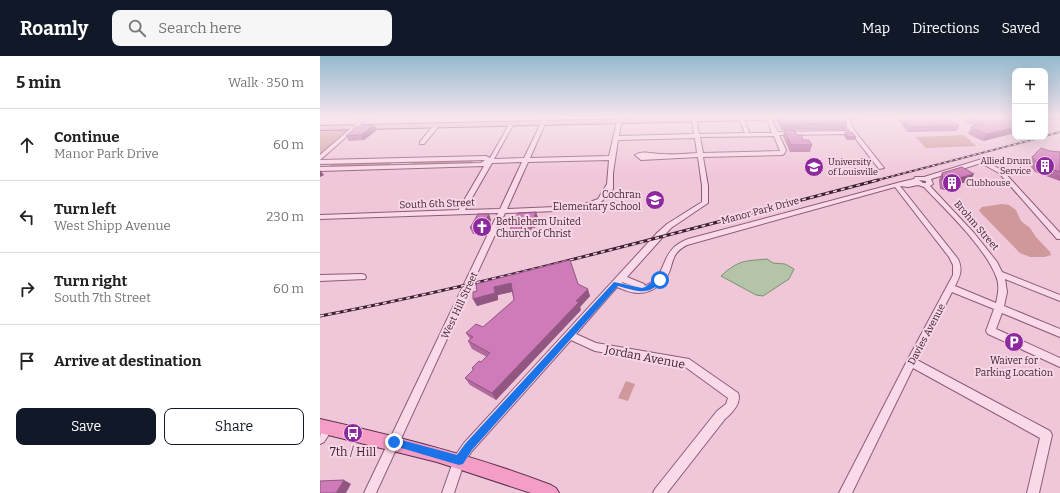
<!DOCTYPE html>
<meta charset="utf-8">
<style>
body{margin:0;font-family:Bitter,serif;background:#f6f6f6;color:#222}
.controls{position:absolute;right:12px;top:12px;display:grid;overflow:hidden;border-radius:8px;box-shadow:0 4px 16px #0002}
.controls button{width:36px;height:36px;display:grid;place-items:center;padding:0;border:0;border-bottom:1px solid #e0e0e0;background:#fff;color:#222;font:20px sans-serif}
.stop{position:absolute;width:12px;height:12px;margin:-9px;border:3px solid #1a73e8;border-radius:50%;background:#fff}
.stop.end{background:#1a73e8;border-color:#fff;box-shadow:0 1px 4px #0008}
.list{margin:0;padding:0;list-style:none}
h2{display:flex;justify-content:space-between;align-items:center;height:52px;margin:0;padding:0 16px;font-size:17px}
h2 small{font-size:13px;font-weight:400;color:#767676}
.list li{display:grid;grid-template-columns:26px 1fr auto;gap:12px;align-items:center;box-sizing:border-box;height:72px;padding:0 16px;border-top:1px solid #e0e0e0}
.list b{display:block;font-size:15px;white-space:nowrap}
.list p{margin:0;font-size:13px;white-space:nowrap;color:#767676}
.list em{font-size:13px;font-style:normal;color:#767676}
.actions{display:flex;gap:8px;padding:12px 16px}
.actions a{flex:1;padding:9px 0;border:1px solid #111827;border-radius:8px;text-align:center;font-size:14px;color:#111827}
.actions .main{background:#111827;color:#fff}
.icon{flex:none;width:22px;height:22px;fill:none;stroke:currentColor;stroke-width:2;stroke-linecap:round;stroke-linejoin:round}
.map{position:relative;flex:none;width:740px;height:437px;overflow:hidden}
header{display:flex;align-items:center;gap:24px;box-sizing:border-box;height:56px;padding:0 20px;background:#111827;color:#fff}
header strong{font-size:19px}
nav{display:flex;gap:22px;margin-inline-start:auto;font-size:14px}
.search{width:280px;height:36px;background:#f6f6f6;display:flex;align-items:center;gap:10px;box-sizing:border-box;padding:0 14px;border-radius:8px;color:#767676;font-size:15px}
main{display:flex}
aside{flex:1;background:#fff}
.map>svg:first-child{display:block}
.green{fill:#cf999b}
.water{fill:#b4c4a8;stroke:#7c936e}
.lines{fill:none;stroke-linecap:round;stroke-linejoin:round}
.minor-casing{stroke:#8d5b79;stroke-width:2}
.major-casing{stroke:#5b2f4d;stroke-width:2}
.minor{fill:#fadae8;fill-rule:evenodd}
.major{fill:#f49ec5;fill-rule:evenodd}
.rail-far1-casing{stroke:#3d1f33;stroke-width:2}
.rail-casing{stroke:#3d1f33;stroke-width:3}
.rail-far1{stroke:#f7d6e5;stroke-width:1;stroke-dasharray:3;stroke-linecap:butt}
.rail{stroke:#f7d6e5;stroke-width:1.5;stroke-dasharray:4;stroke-linecap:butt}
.wall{fill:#b36a9f}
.shaded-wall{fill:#925682}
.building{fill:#d07bb9;stroke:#925682}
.route{fill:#1a73e8}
.labels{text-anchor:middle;stroke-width:4;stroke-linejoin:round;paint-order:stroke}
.far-poi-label{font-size:9px;fill:#3d1f33;stroke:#f7d6e5;text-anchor:start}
.poi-label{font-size:10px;fill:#3d1f33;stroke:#f7d6e5;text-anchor:end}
.street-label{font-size:10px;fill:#3d1f33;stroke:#f7d6e5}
.near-street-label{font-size:12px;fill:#3d1f33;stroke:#f7d6e5}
.near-poi-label{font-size:12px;fill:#3d1f33;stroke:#f7d6e5}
</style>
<header>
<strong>Roamly</strong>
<div class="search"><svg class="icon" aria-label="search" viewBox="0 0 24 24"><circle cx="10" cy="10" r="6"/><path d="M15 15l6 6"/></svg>Search here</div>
<nav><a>Map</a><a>Directions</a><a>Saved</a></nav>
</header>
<main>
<aside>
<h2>5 min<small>Walk · 350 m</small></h2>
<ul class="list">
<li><svg class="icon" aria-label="ahead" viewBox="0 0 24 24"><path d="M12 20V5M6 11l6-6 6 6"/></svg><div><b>Continue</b><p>Manor Park Drive</p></div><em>60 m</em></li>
<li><svg class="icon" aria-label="left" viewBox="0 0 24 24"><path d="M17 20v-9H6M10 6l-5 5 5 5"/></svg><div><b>Turn left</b><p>West Shipp Avenue</p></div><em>230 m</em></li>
<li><svg class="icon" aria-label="right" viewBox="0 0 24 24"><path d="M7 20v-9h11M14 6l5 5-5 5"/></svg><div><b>Turn right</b><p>South 7th Street</p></div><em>60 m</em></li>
<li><svg class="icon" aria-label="arrive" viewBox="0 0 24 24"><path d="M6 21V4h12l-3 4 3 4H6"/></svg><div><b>Arrive at destination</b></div></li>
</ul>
<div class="actions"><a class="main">Save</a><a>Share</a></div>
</aside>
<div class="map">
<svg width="740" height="437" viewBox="0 0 740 437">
<rect width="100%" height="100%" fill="#f0c6d9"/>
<path class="green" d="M 31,73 L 0,99 L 0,74 Z
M 644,79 L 656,90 L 606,92 L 595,81 Z
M 153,104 L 154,105 L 151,107 L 90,109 L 94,105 Z
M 71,106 L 71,108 L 68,110 L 8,111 L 13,107 Z
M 682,148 L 689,149 L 696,154 L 701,165 L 710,172 L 716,181 L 730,196 L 731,199 L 724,201 L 710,201 L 700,197 L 660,156 L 659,154 L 662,151 Z
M 306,325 L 315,328 L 308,345 L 298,342 Z"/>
<path class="water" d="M 447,203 L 453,207 L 465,208 L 474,213 L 469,223 L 443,240 L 436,239 L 401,220 C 418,204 425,205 447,203 Z"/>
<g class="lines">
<g class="minor-casing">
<path id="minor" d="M 44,61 L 49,61 L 0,104 L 0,99 Z
M 224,61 L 228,61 L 210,102 L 289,100 L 298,61 L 302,61 L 299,80 L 374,78 L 372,61 L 376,61 L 379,78 L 425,77 L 419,62 L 420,61 L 423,62 L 429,76 L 428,77 L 452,77 L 446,61 L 450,61 L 458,76 L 530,75 L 519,61 L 528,61 L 534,74 L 564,112 L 559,113 L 532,78 L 459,79 L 466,94 L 464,98 L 462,99 L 383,101 L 388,130 L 388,147 L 351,172 L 307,221 L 324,228 L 325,230 C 351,217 337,195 368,183 L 581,126 L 594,123 L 595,121 L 604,121 L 662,103 L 683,115 L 740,177 L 740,183 L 737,183 L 679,117 L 661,107 L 611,123 L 613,128 L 610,130 L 654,177 L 677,206 L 682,216 L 740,239 L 740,245 L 685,223 L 687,236 L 684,250 L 740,273 L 740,281 L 682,257 L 676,273 L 740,302 L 740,311 L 668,278 L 666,275 L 674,253 L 632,236 L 597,304 L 730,375 L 732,379 L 719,437 L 707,437 L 720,382 L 593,312 L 532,437 L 519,437 L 588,303 L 633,219 L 633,209 L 629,201 L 575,131 L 367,189 C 354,196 354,201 350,214 C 346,226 333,237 319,237 C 312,237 304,234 297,231 L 256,278 L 276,287 L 369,303 L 418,337 C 422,347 412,357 405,363 L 347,437 L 333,437 L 335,433 L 397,355 L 406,348 L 408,342 L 364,310 L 275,295 L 251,284 L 152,395 L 144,407 L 134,437 L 122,437 L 135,400 L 144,387 L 337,177 L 347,168 L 382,146 L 382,130 L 378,101 L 321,104 L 315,99 C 323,94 332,98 341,98 C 353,99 365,98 377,97 L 375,82 L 298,84 L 293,117 L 293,133 C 286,138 288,138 283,144 C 278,150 266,152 259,154 L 185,157 L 56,437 L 44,437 L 178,157 L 0,163 L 0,159 L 139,154 L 139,153 L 164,110 L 0,115 L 0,111 L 161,107 L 165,104 L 0,108 L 0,104 L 166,100 L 170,102 L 189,69 L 191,68 L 193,69 L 174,103 L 204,102 ZM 454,80 L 460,95 L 383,97 L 380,81 ZM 289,104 L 287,128 L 278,143 L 259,150 L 187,153 L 208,106 ZM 202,106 L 180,153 L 145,154 L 172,107 ZM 599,124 L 606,125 L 606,127 L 603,127 ZM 598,129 L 604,131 C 626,154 664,190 676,220 C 680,229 678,238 676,247 L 635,230 C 640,220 643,214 638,203 L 580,130 L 588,131 ZM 302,226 L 314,230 L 302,227 Z
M 113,70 L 118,71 L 104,88 L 100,88 L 100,86 Z
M 42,218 L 45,219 L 46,221 L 45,223 L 0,225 L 0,219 Z
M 7,367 L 11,368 L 13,372 L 4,386 L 0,388 C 0,379 0,370 7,367 Z"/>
</g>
<g class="major-casing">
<path id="major" d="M 410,61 L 481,61 L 478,63 L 0,74 L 0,70 Z
M 526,61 L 538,61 L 535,63 Z
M 0,363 C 79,381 156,400 231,429 L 236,432 L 239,437 L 211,437 L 117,406 L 0,377 Z"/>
</g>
<use href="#minor" class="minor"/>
<use href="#major" class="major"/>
<g class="rail-far1-casing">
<path id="rail-far1" d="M 725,80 L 740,76
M 554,125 L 723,81"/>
</g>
<g class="rail-casing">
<path id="rail" d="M 0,260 C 188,224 373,172 558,124"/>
</g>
<use href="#rail-far1" class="rail-far1"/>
<use href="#rail" class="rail"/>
</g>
<path class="wall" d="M 458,61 L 520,61 L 527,67 L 526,74 L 474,74 L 477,79 L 483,84 L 492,89 L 490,96 L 470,96 L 463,80 L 464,74 L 461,74 L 457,65 Z
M 578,61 L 626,61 L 639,70 L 637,75 L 588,76 L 577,63 Z
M 647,61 L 695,61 L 695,77 L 663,85 L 648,78 L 651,71 L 655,70 L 645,66 Z
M 725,61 L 740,61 L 740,64 L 725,64 Z
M 57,74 L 44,84 L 29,85 L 26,80 Z
M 525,76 L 536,81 L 535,84 L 527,84 L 524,80 Z
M 730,95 L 740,96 L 740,125 L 715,116 L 708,107 L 712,101 Z
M 622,117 L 650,125 L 639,128 L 636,135 L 634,136 L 620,133 L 619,124 Z
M 216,156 L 218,162 L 215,172 L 212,172 L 211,174 L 205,174 L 202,183 L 190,183 L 188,178 Z
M 171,164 L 165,177 L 153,178 L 150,172 Z
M 258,228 L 270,240 L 260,251 L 261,254 L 176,344 L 150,329 L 145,322 L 153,314 L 152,312 L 161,306 L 167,301 L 152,293 L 148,285 L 150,283 L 146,277 L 163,271 L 194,244 L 192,236 L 178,239 L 178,244 L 157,250 L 153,243 L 153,236 Z"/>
<path class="shaded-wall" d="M 54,69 L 57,74 L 44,84 L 41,79 Z
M 695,71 L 695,77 L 663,85 L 667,78 Z
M 0,114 L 4,119 L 0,121 Z
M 654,118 L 650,125 L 639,128 L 636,135 L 634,136 L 638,129 L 639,122 Z
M 216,156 L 218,162 L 215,172 L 213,166 Z
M 169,158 L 171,164 L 165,177 L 162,172 Z
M 210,166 L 212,172 L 211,174 L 209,168 Z
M 203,168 L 205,174 L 202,183 L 200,177 Z
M 191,227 L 195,235 L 178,239 L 178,244 L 157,250 L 153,243 L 174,231 Z
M 268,233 L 270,240 L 260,251 L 261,254 L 176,344 L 172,337 Z
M 24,424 L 31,428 L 26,437 L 16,437 Z"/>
<path class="building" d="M 459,61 L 519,61 L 523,62 L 527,67 L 462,68 Z
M 580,61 L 626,61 L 639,70 L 590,71 Z
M 651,61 L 695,61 L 695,71 L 667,78 L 651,71 L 663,68 L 661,67 L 664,67 Z
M 54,69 L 41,79 L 26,80 L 37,71 Z
M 464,74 L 474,74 L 477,79 L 481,79 L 483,84 L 489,84 L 492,89 L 471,89 Z
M 525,76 L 532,76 L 536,81 L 528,81 Z
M 721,92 L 730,95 L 740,96 L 740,116 L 719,109 L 712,101 Z
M 642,111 L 654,118 L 639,122 L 640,128 L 638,129 L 623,126 L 622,117 Z
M 216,156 L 213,166 L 210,166 L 209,168 L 203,168 L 200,177 L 188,178 L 198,157 Z
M 158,158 L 169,158 L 162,172 L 150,172 Z
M 250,204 L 258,228 L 268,233 L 256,245 L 259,246 L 172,337 L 145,322 L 154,313 L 152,312 L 159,305 L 161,306 L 170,297 L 148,285 L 153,281 L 146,277 L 156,268 L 163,271 L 194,244 L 191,227 L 174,231 L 175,237 L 153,243 L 153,236 L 157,235 L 156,228 Z
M 24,424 L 16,437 L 0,437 L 0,425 Z"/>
<linearGradient id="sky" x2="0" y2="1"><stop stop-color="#93bace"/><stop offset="0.5" stop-color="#f8e5ee"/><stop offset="1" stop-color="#f8e5ee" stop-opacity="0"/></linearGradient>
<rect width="740" height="122" fill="url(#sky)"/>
<path class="route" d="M 337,222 L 340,222 L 343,224 C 328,241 317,235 298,230 L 152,394 L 143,408 L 139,409 L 71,389 L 70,386 L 71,383 L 74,382 L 137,399 L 145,388 L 294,226 L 322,232 L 325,231 Z"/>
<defs>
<g id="building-disc" transform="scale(1)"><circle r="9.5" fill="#8d289f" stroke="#f7d6e5"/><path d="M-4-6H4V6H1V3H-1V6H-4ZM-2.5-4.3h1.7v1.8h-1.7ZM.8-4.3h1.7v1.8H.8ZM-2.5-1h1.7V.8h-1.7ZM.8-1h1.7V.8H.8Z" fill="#fff"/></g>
<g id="university-disc" transform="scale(1)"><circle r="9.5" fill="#8d289f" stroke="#f7d6e5"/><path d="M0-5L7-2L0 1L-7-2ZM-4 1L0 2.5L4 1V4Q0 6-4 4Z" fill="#fff"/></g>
<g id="school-disc" transform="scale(1)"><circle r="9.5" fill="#8d289f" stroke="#f7d6e5"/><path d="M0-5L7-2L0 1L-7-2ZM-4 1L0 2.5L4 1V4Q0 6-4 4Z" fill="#fff"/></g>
<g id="church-disc" transform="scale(1)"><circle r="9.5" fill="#8d289f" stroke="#f7d6e5"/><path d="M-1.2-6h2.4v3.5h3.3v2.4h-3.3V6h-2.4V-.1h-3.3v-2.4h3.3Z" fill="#fff"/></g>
<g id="parking-disc" transform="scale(1)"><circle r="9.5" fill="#8d289f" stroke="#f7d6e5"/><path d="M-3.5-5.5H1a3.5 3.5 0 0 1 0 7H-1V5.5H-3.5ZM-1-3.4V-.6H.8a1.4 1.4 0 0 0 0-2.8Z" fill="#fff"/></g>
<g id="bus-disc" transform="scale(1)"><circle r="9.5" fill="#8d289f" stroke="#f7d6e5"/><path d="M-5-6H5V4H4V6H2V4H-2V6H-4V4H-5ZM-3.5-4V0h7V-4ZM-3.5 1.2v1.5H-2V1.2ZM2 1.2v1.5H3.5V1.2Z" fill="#fff"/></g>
</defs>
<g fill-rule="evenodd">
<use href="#building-disc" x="725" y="110"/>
<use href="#university-disc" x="494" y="111"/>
<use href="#building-disc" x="632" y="127"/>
<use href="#school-disc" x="335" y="144"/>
<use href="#church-disc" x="162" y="171"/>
<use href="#parking-disc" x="694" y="286"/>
<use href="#bus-disc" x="33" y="377"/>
</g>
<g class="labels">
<g class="far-poi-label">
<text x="711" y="108" text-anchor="end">Allied Drum<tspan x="711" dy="10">Service</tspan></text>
<text x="508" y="109">University<tspan x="508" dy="10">of Louisville</tspan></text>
<text x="646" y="130">Clubhouse</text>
</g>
<g class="poi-label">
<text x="321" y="142">Cochran<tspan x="321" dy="12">Elementary School</tspan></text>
<text x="176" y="169" text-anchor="start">Bethlehem United<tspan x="176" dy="12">Church of Christ</tspan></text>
<text x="694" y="308" text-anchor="middle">Waiver for<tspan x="694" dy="12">Parking Location</tspan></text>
</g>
<g class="street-label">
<text transform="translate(117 147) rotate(-2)" y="4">South 6th Street</text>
<text transform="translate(440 154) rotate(-15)" y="4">Manor Park Drive</text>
<text transform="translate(657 169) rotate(49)" y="4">Brohm Street</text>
<text transform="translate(139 249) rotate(-65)" y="4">West Hill Street</text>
<text transform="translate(606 278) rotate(-62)" y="4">Davies Avenue</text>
</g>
<g class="near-street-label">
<text transform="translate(325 301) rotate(11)" y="4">Jordan Avenue</text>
</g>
<g class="near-poi-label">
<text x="33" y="400">7th / Hill</text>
</g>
</g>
</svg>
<div class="controls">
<button>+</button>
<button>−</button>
</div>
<div class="stop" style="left:340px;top:224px"></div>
<div class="stop end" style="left:74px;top:386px"></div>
</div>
</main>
